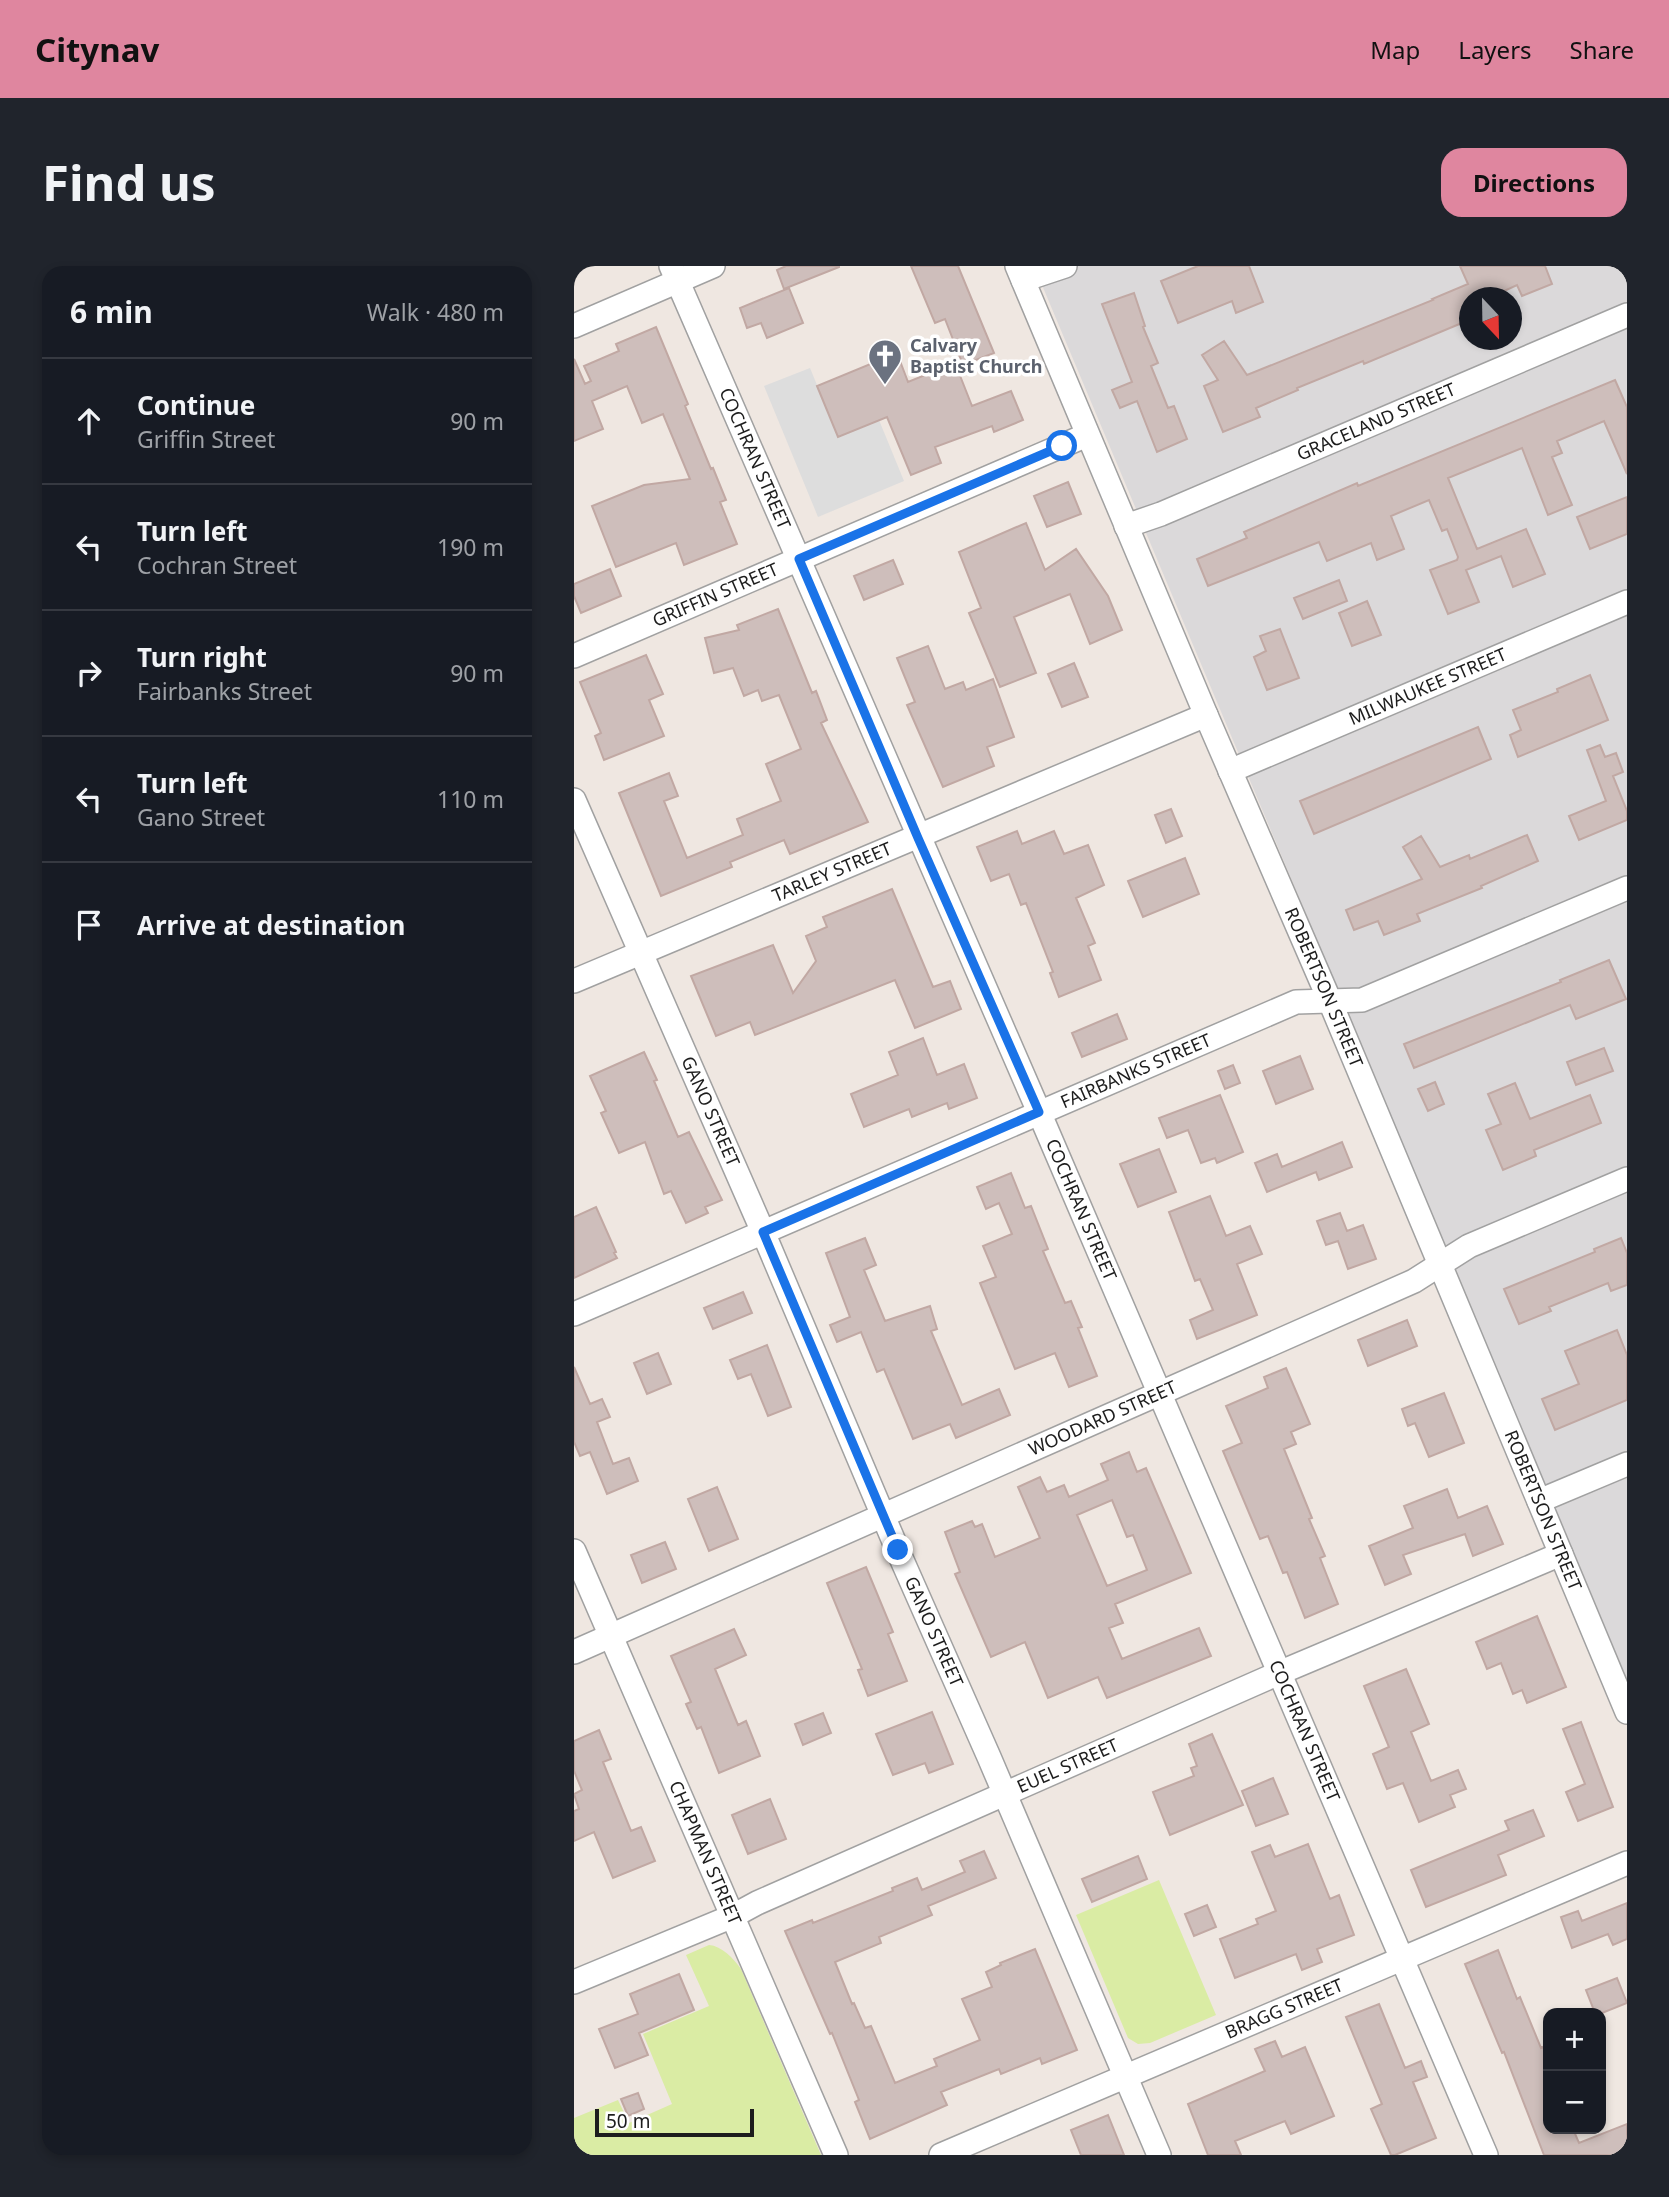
<!DOCTYPE html>
<meta charset="utf-8">
<style>
body{margin:0;font-family:"Noto Sans",sans-serif;background:#20242c;color:#f1f3f6}
.controls{position:absolute;right:21px;bottom:21px;display:grid;overflow:hidden;border-radius:14px;box-shadow:0 4px 10px #0003}
.controls button{width:63px;height:63px;display:grid;place-items:center;padding:0;border:0;border-bottom:2px solid #363941;background:#171b24;color:#f1f3f6;font:35px sans-serif}
.compass{position:absolute;left:885px;top:21px;width:63px;height:63px;border-radius:50%;background:#171b24;box-shadow:0 4px 10px #0003;rotate:158deg}
.scale{position:absolute;left:21px;bottom:18px;width:159px;box-sizing:border-box;padding-left:7px;border:4px solid #1d1d1d;border-top:0;font-size:19px;line-height:24px;white-space:nowrap;color:#1d1d1d;-webkit-text-stroke:5px #fff;paint-order:stroke}
.stop{position:absolute;width:21px;height:21px;margin:-16px;border:5px solid #1a73e8;border-radius:50%;background:#fff}
.stop.end{background:#1a73e8;border-color:#fff;box-shadow:0 2px 7px #0008}
.list{margin:0;padding:0;list-style:none}
h2{display:flex;justify-content:space-between;align-items:center;height:91px;margin:0;padding:0 28px;font-size:30px}
h2 small{font-size:23px;font-weight:400;color:#9ea1a6}
.list li{display:grid;grid-template-columns:46px 1fr auto;gap:21px;align-items:center;box-sizing:border-box;height:126px;padding:0 28px;border-top:2px solid #363941}
.list b{display:block;font-size:26px;white-space:nowrap}
.list p{margin:0;font-size:23px;white-space:nowrap;color:#9ea1a6}
.list em{font-size:23px;font-style:normal;color:#9ea1a6}
.icon{flex:none;width:38px;height:38px;fill:none;stroke:currentColor;stroke-width:2;stroke-linecap:round;stroke-linejoin:round}
.map{position:relative;flex:none;width:1053px;height:1889px;overflow:hidden;border-radius:21px}
header{display:flex;align-items:center;gap:42px;box-sizing:border-box;height:98px;padding:0 35px;background:#df869f;color:#111}
header strong{font-size:33px}
nav{display:flex;gap:38px;margin-inline-start:auto;font-size:24px}
.intro{display:flex;align-items:center;justify-content:space-between;box-sizing:border-box;height:168px;padding:0 42px}
h1{margin:0;font-size:49px}
.button{padding:18px 32px;border-radius:21px;background:#df869f;color:#111;font-size:24px;font-weight:700}
main{display:flex;gap:42px;padding:0 42px}
aside{flex:1;background:#171b24;border-radius:21px;box-shadow:0 4px 10px #0003}
.map>svg:first-child{display:block}
.residential{fill:#dbd9da;fill-rule:evenodd}
.grass{fill:#daeca4}
.parking{fill:#ddd}
.building{fill:#cebebb;stroke:#c1a8a3;stroke-width:2;fill-rule:evenodd}
.lines{fill:none;stroke-linecap:round;stroke-linejoin:round}
.minor-casing{stroke:#a1a1a1;stroke-width:26}
.minor{stroke:#fff;stroke-width:23}
.route{stroke:#1a73e8;stroke-width:9}
.labels{text-anchor:middle;stroke-width:7;stroke-linejoin:round;paint-order:stroke}
.worship-label{font-size:18px;font-weight:bold;fill:#5b616d;stroke:#fff;text-anchor:start}
.street-label{font-size:18px;fill:#1d1d1d;stroke:#fff}
</style>
<header>
<strong>Citynav</strong>
<nav><a>Map</a><a>Layers</a><a>Share</a></nav>
</header>
<div class="intro"><h1>Find us</h1><a class="button">Directions</a></div>
<main>
<aside>
<h2>6 min<small>Walk · 480 m</small></h2>
<ul class="list">
<li><svg class="icon" aria-label="ahead" viewBox="0 0 24 24"><path d="M12 20V5M6 11l6-6 6 6"/></svg><div><b>Continue</b><p>Griffin Street</p></div><em>90 m</em></li>
<li><svg class="icon" aria-label="left" viewBox="0 0 24 24"><path d="M17 20v-9H6M10 6l-5 5 5 5"/></svg><div><b>Turn left</b><p>Cochran Street</p></div><em>190 m</em></li>
<li><svg class="icon" aria-label="right" viewBox="0 0 24 24"><path d="M7 20v-9h11M14 6l5 5-5 5"/></svg><div><b>Turn right</b><p>Fairbanks Street</p></div><em>90 m</em></li>
<li><svg class="icon" aria-label="left" viewBox="0 0 24 24"><path d="M17 20v-9H6M10 6l-5 5 5 5"/></svg><div><b>Turn left</b><p>Gano Street</p></div><em>110 m</em></li>
<li><svg class="icon" aria-label="arrive" viewBox="0 0 24 24"><path d="M6 21V4h12l-3 4 3 4H6"/></svg><div><b>Arrive at destination</b></div></li>
</ul>
</aside>
<div class="map">
<svg width="1053" height="1889" viewBox="0 0 1053 1889">
<rect width="100%" height="100%" fill="#efe7e1"/>
<path class="residential" d="M 460,0 L 1053,0 L 1053,1413 ZM 895,32 L 937,32 L 937,74 L 895,74 Z"/>
<path class="grass" d="M 585,1614 L 642,1749 L 576,1777 L 564,1778 L 554,1772 L 502,1649 Z
M 135,1679 C 148,1680 159,1692 167,1703 L 247,1889 L 0,1889 L 0,1852 L 44,1834 L 55,1857 L 98,1838 L 69,1768 L 135,1740 L 112,1689 Z"/>
<path class="parking" d="M 236,102 L 264,170 L 305,154 L 330,215 L 244,251 L 190,120 Z"/>
<path class="building" d="M 212,0 L 265,0 L 265,1 L 210,23 L 203,4 Z
M 337,0 L 384,0 L 420,87 L 389,99 L 371,53 L 361,57 Z
M 624,0 L 675,0 L 689,36 L 662,47 L 658,35 L 604,57 L 587,15 Z
M 886,0 L 971,0 L 978,18 L 948,30 L 943,19 L 915,32 L 895,32 L 895,54 L 790,98 L 789,95 L 723,122 L 724,124 L 682,142 L 686,151 L 649,166 L 630,120 L 644,114 L 628,89 L 650,75 L 673,109 L 859,34 L 858,33 L 894,18 Z
M 215,22 L 229,57 L 193,72 L 187,57 L 173,62 L 166,42 Z
M 560,27 L 571,60 L 569,61 L 584,97 L 577,100 L 594,142 L 600,140 L 613,173 L 583,186 L 563,135 L 546,142 L 538,124 L 558,116 L 528,38 Z
M 82,61 L 114,138 L 111,140 L 137,203 L 139,202 L 152,234 L 146,236 L 163,278 L 110,299 L 102,277 L 42,301 L 18,240 L 70,219 L 116,213 L 89,148 L 68,157 L 53,120 L 18,135 L 29,163 L 0,175 L 0,93 L 11,118 L 17,115 L 10,100 L 45,85 L 42,78 Z
M 323,87 L 334,116 L 381,97 L 398,140 L 437,125 L 449,154 L 420,166 L 418,160 L 361,181 L 367,197 L 337,209 L 313,151 L 264,171 L 243,120 Z
M 1041,114 L 1053,141 L 1053,208 L 1030,155 L 983,175 L 988,187 L 978,191 L 998,239 L 974,249 L 948,182 L 874,212 L 903,283 L 952,263 L 971,308 L 939,321 L 927,290 L 892,304 L 905,336 L 874,348 L 856,304 L 883,294 L 884,291 L 873,263 L 868,265 L 855,234 L 817,250 L 830,283 L 803,294 L 797,277 L 753,295 L 745,276 L 634,320 L 623,293 L 673,272 L 670,266 L 783,217 L 784,220 Z
M 494,216 L 507,248 L 473,261 L 460,230 Z
M 1053,231 L 1053,268 L 1016,283 L 1003,251 Z
M 452,257 L 471,304 L 502,283 L 534,330 L 548,364 L 516,378 L 496,328 L 440,351 L 462,407 L 426,421 L 395,347 L 407,342 L 385,286 Z
M 319,294 L 329,318 L 290,334 L 280,310 Z
M 36,303 L 47,330 L 7,347 L 0,330 L 0,318 Z
M 765,314 L 773,335 L 729,353 L 720,332 Z
M 793,335 L 807,369 L 778,380 L 765,347 Z
M 204,343 L 238,427 L 242,425 L 253,454 L 247,457 L 294,556 L 216,588 L 210,574 L 156,596 L 158,601 L 87,630 L 45,527 L 95,507 L 104,530 L 90,535 L 113,592 L 169,569 L 163,553 L 207,535 L 192,498 L 227,483 L 205,429 L 188,435 L 184,424 L 170,430 L 159,402 L 140,407 L 131,372 L 165,364 L 163,359 Z
M 706,363 L 725,412 L 693,424 L 680,391 L 692,385 L 686,370 Z
M 354,380 L 371,423 L 389,416 L 392,424 L 419,413 L 440,471 L 413,481 L 420,500 L 369,521 L 333,439 L 341,436 L 323,392 Z
M 72,389 L 89,428 L 75,434 L 90,470 L 30,494 L 21,470 L 27,467 L 6,416 Z
M 500,397 L 514,431 L 488,441 L 474,408 Z
M 1016,409 L 1034,454 L 944,491 L 936,469 L 947,464 L 939,444 L 984,426 L 983,423 Z
M 904,461 L 917,493 L 740,568 L 726,535 Z
M 1026,479 L 1031,491 L 1042,487 L 1049,506 L 1039,510 L 1053,545 L 1053,554 L 1005,574 L 995,550 L 1032,535 L 1013,484 Z
M 597,543 L 608,570 L 592,577 L 581,549 Z
M 443,565 L 448,578 L 480,565 L 490,588 L 514,579 L 530,619 L 502,632 L 521,677 L 514,680 L 527,714 L 485,731 L 476,707 L 479,706 L 452,637 L 447,639 L 435,608 L 417,615 L 403,581 Z
M 953,569 L 964,595 L 907,620 L 908,622 L 843,648 L 846,655 L 810,669 L 804,655 L 780,664 L 772,644 L 848,613 L 829,581 L 847,570 L 866,601 L 895,589 L 896,593 Z
M 611,592 L 625,628 L 569,651 L 554,615 Z
M 318,623 L 359,721 L 376,715 L 387,743 L 341,762 L 321,714 L 181,769 L 176,756 L 142,770 L 117,710 L 199,679 L 219,727 L 242,695 L 232,670 L 253,661 L 249,651 Z
M 1035,694 L 1052,733 L 1002,753 L 996,739 L 840,802 L 830,778 L 987,716 L 986,714 Z
M 543,748 L 553,773 L 508,791 L 498,767 Z
M 349,772 L 363,809 L 390,798 L 403,832 L 375,843 L 373,837 L 338,851 L 335,843 L 290,861 L 277,828 L 324,809 L 315,786 Z
M 1030,782 L 1039,805 L 1002,819 L 993,796 Z
M 70,786 L 83,814 L 80,815 L 104,871 L 115,866 L 148,934 L 131,941 L 134,947 L 112,957 L 97,925 L 90,928 L 71,876 L 45,887 L 27,847 L 32,845 L 16,810 Z
M 726,790 L 739,823 L 702,838 L 689,805 Z
M 659,799 L 666,817 L 651,823 L 644,805 Z
M 861,816 L 870,838 L 854,845 L 844,823 Z
M 941,817 L 956,853 L 1016,829 L 1027,857 L 960,884 L 962,890 L 929,904 L 912,864 L 927,858 L 914,828 Z
M 646,829 L 669,886 L 643,897 L 641,892 L 627,897 L 614,864 L 593,872 L 585,852 Z
M 768,876 L 778,901 L 745,914 L 742,906 L 693,926 L 681,897 L 703,888 L 708,901 Z
M 585,883 L 602,926 L 564,941 L 546,898 Z
M 437,907 L 451,942 L 457,940 L 474,983 L 469,985 L 491,1037 L 497,1035 L 508,1061 L 504,1062 L 523,1110 L 495,1121 L 481,1087 L 441,1103 L 406,1017 L 422,1011 L 409,980 L 438,968 L 425,937 L 412,943 L 403,921 Z
M 636,930 L 652,970 L 676,960 L 688,988 L 663,998 L 683,1049 L 623,1073 L 616,1054 L 639,1044 L 626,1013 L 621,1015 L 595,946 Z
M 22,941 L 42,986 L 40,987 L 43,992 L 0,1012 L 0,951 Z
M 766,947 L 773,965 L 789,959 L 802,993 L 774,1003 L 764,975 L 752,979 L 743,955 Z
M 291,972 L 302,999 L 290,1004 L 311,1055 L 356,1040 L 363,1063 L 357,1065 L 388,1139 L 425,1123 L 436,1149 L 382,1172 L 376,1158 L 339,1173 L 310,1103 L 303,1106 L 287,1066 L 263,1076 L 256,1059 L 276,1051 L 252,987 Z
M 1047,972 L 1053,987 L 1053,1019 L 1037,1025 L 1034,1017 L 975,1041 L 977,1045 L 945,1058 L 930,1023 L 1021,986 L 1020,983 Z
M 169,1026 L 178,1047 L 139,1063 L 130,1042 Z
M 833,1054 L 843,1080 L 794,1100 L 784,1074 Z
M 1043,1064 L 1053,1089 L 1053,1134 L 981,1164 L 968,1133 L 1005,1118 L 991,1085 Z
M 193,1079 L 217,1141 L 194,1150 L 177,1108 L 164,1113 L 156,1094 Z
M 84,1087 L 97,1118 L 73,1128 L 60,1097 Z
M 0,1101 L 16,1138 L 28,1133 L 36,1151 L 23,1156 L 39,1198 L 55,1192 L 64,1215 L 33,1228 L 16,1186 L 6,1190 L 0,1176 Z
M 712,1102 L 736,1158 L 717,1166 L 722,1178 L 710,1183 L 738,1252 L 735,1253 L 751,1290 L 746,1292 L 764,1338 L 731,1352 L 713,1306 L 709,1307 L 694,1270 L 686,1273 L 649,1185 L 668,1177 L 652,1140 L 694,1122 L 690,1111 Z
M 870,1127 L 890,1177 L 855,1191 L 841,1157 L 834,1160 L 828,1143 Z
M 555,1186 L 563,1206 L 572,1202 L 617,1307 L 541,1338 L 549,1357 L 535,1362 L 548,1393 L 625,1362 L 637,1390 L 533,1432 L 524,1411 L 474,1432 L 451,1376 L 417,1391 L 381,1308 L 386,1306 L 371,1266 L 398,1255 L 401,1261 L 408,1258 L 421,1291 L 466,1272 L 444,1221 L 466,1211 L 473,1226 L 490,1219 L 495,1231 L 534,1214 L 527,1198 ZM 538,1234 L 553,1271 L 559,1269 L 573,1304 L 533,1320 L 503,1249 Z
M 143,1221 L 164,1273 L 135,1285 L 114,1233 Z
M 873,1223 L 884,1252 L 913,1240 L 929,1278 L 899,1290 L 891,1268 L 829,1289 L 837,1308 L 811,1319 L 795,1280 L 839,1262 L 830,1240 Z
M 91,1276 L 102,1303 L 68,1317 L 57,1289 Z
M 292,1301 L 319,1366 L 314,1368 L 333,1415 L 294,1430 L 284,1404 L 288,1403 L 253,1317 Z
M 963,1350 L 992,1421 L 953,1437 L 948,1424 L 939,1428 L 927,1397 L 913,1403 L 902,1376 Z
M 160,1363 L 172,1389 L 141,1403 L 164,1459 L 172,1455 L 186,1490 L 145,1507 L 127,1461 L 123,1463 L 112,1438 L 117,1436 L 97,1390 Z
M 832,1403 L 855,1458 L 837,1466 L 857,1515 L 884,1504 L 892,1523 L 876,1529 L 881,1541 L 845,1556 L 829,1517 L 813,1523 L 799,1488 L 815,1481 L 790,1420 Z
M 358,1446 L 379,1498 L 355,1507 L 351,1497 L 319,1509 L 302,1468 Z
M 249,1447 L 257,1467 L 229,1479 L 221,1458 Z
M 1007,1456 L 1039,1541 L 1004,1555 L 992,1526 L 1011,1518 L 989,1463 Z
M 25,1464 L 37,1493 L 29,1496 L 57,1565 L 67,1561 L 81,1595 L 39,1612 L 20,1566 L 0,1575 L 0,1545 L 5,1543 L 0,1528 L 8,1524 L 0,1505 L 0,1475 Z
M 638,1468 L 669,1539 L 596,1569 L 579,1526 L 620,1510 L 617,1502 L 623,1500 L 615,1478 Z
M 699,1512 L 714,1548 L 682,1560 L 668,1525 Z
M 196,1533 L 212,1573 L 174,1588 L 158,1549 Z
M 959,1544 L 970,1570 L 924,1589 L 932,1609 L 852,1641 L 837,1604 L 935,1564 L 931,1555 Z
M 734,1578 L 756,1633 L 765,1629 L 780,1669 L 743,1683 L 748,1696 L 728,1704 L 722,1688 L 661,1712 L 646,1673 L 684,1658 L 682,1653 L 702,1645 L 678,1586 L 696,1579 L 701,1591 Z
M 410,1585 L 422,1612 L 354,1640 L 358,1649 L 305,1671 L 307,1677 L 261,1696 L 278,1738 L 280,1737 L 291,1762 L 297,1760 L 321,1817 L 363,1800 L 360,1793 L 406,1774 L 388,1733 L 418,1721 L 412,1706 L 427,1699 L 426,1697 L 461,1683 L 503,1784 L 468,1798 L 466,1792 L 427,1808 L 425,1803 L 367,1826 L 373,1839 L 296,1873 L 281,1836 L 285,1834 L 258,1767 L 256,1768 L 211,1665 L 238,1654 L 239,1657 L 319,1625 L 318,1622 L 343,1612 L 348,1624 L 391,1606 L 386,1595 Z
M 564,1590 L 573,1613 L 518,1636 L 508,1613 Z
M 1053,1637 L 1053,1673 L 1039,1679 L 1034,1668 L 998,1682 L 987,1651 L 1004,1645 L 1008,1655 Z
M 633,1639 L 642,1661 L 620,1670 L 611,1648 Z
M 924,1684 L 943,1733 L 946,1731 L 967,1782 L 969,1781 L 974,1794 L 974,1863 L 999,1863 L 1005,1877 L 1053,1858 L 1053,1889 L 970,1889 L 930,1786 L 928,1787 L 891,1698 Z
M 105,1708 L 120,1744 L 65,1767 L 74,1789 L 41,1802 L 25,1763 L 64,1748 L 56,1728 Z
M 1043,1712 L 1053,1737 L 1028,1747 L 1021,1747 L 1012,1724 Z
M 805,1738 L 831,1802 L 847,1795 L 853,1811 L 839,1816 L 862,1872 L 821,1889 L 817,1889 L 797,1843 L 808,1838 L 772,1751 Z
M 701,1775 L 708,1791 L 731,1781 L 760,1850 L 717,1868 L 711,1855 L 661,1875 L 667,1889 L 634,1889 L 614,1838 L 691,1805 L 681,1783 Z
M 64,1827 L 70,1843 L 54,1850 L 47,1833 Z
M 534,1849 L 550,1889 L 507,1889 L 497,1864 Z"/>
<g class="lines">
<g class="minor-casing">
<g id="minor">
<path id="s1" d="M 97,0 L 465,846 L 912,1889"/>
<path id="s2" d="M 443,0 L 632,449 L 755,733 L 1053,1446"/>
<path d="M 449,14 L 491,0"/>
<path d="M 0,60 L 139,0"/>
<path id="s3" d="M 552,260 L 587,248 L 1053,49"/>
<path id="s4" d="M 0,390 L 513,169"/>
<path id="s5" d="M 656,505 L 1053,336"/>
<path id="s6" d="M 0,534 L 189,966 L 324,1285 L 415,1491 L 585,1889"/>
<path id="s7" d="M 0,715 L 632,449"/>
<path id="s8" d="M 0,1048 L 722,736 L 788,734 L 1053,622"/>
<path d="M 965,1235 L 1053,1198"/>
<path id="s9" d="M 0,1285 L 262,1889"/>
<path id="s10" d="M 0,1386 L 840,1015 L 895,980 L 1053,913"/>
<path id="s11" d="M 0,1716 L 159,1650 L 183,1637 L 705,1407 L 987,1288"/>
<path id="s12" d="M 367,1889 L 1053,1597"/>
</g>
</g>
<use href="#minor" class="minor"/>
</g>
<g class="lines">
<path class="route" d="M 324,1284 L 189,966 L 465,846 L 344,572 L 225,293 L 488,180"/>
</g>
<defs>
<g id="church-pin" transform="scale(1.75)"><path d="M0 17L-7.5 6A9.5 9.5 0 1 1 7.5 6Z" fill="#6b7280" stroke="#fff"/><path d="M-1.2-6h2.4v3.5h3.3v2.4h-3.3V6h-2.4V-.1h-3.3v-2.4h3.3Z" fill="#fff"/></g>
</defs>
<g fill-rule="evenodd">
<use href="#church-pin" x="311" y="90"/>
</g>
<g class="labels">
<g class="worship-label">
<text x="336" y="86">Calvary<tspan x="336" dy="21">Baptist Church</tspan></text>
</g>
<g class="street-label">
<text dy="6" stroke="none"><textPath href="#s3" startOffset="271">GRACELAND STREET</textPath></text>
<text dy="6" stroke="none"><textPath href="#s1" startOffset="210">COCHRAN STREET</textPath></text>
<text dy="6" stroke="none"><textPath href="#s4" startOffset="154">GRIFFIN STREET</textPath></text>
<text dy="6" stroke="none"><textPath href="#s5" startOffset="215">MILWAUKEE STREET</textPath></text>
<text dy="6" stroke="none"><textPath href="#s7" startOffset="280">TARLEY STREET</textPath></text>
<text dy="6" stroke="none"><textPath href="#s2" startOffset="784">ROBERTSON STREET</textPath></text>
<text dy="6" stroke="none"><textPath href="#s8" startOffset="612">FAIRBANKS STREET</textPath></text>
<text dy="6" stroke="none"><textPath href="#s6" startOffset="340">GANO STREET</textPath></text>
<text dy="6" stroke="none"><textPath href="#s1" startOffset="1029">COCHRAN STREET</textPath></text>
<text dy="6" stroke="none"><textPath href="#s10" startOffset="578">WOODARD STREET</textPath></text>
<text dy="6" stroke="none"><textPath href="#s2" startOffset="1351">ROBERTSON STREET</textPath></text>
<text dy="6" stroke="none"><textPath href="#s6" startOffset="906">GANO STREET</textPath></text>
<text dy="6" stroke="none"><textPath href="#s1" startOffset="1596">COCHRAN STREET</textPath></text>
<text dy="6" stroke="none"><textPath href="#s11" startOffset="539">EUEL STREET</textPath></text>
<text dy="6" stroke="none"><textPath href="#s9" startOffset="329">CHAPMAN STREET</textPath></text>
<text dy="6" stroke="none"><textPath href="#s12" startOffset="373">BRAGG STREET</textPath></text>
</g>
</g>
</svg>
<div class="controls">
<button>+</button>
<button>−</button>
</div>
<svg class="compass" viewBox="-18 -18 36 36"><path d="M0-13l5 13h-10z" fill="#e53935"/><path d="M0 13l5-13h-10z" fill="#9ea1a6"/></svg>
<div class="scale">50 m</div>
<div class="stop" style="left:488px;top:180px"></div>
<div class="stop end" style="left:324px;top:1284px"></div>
</div>
</main>
